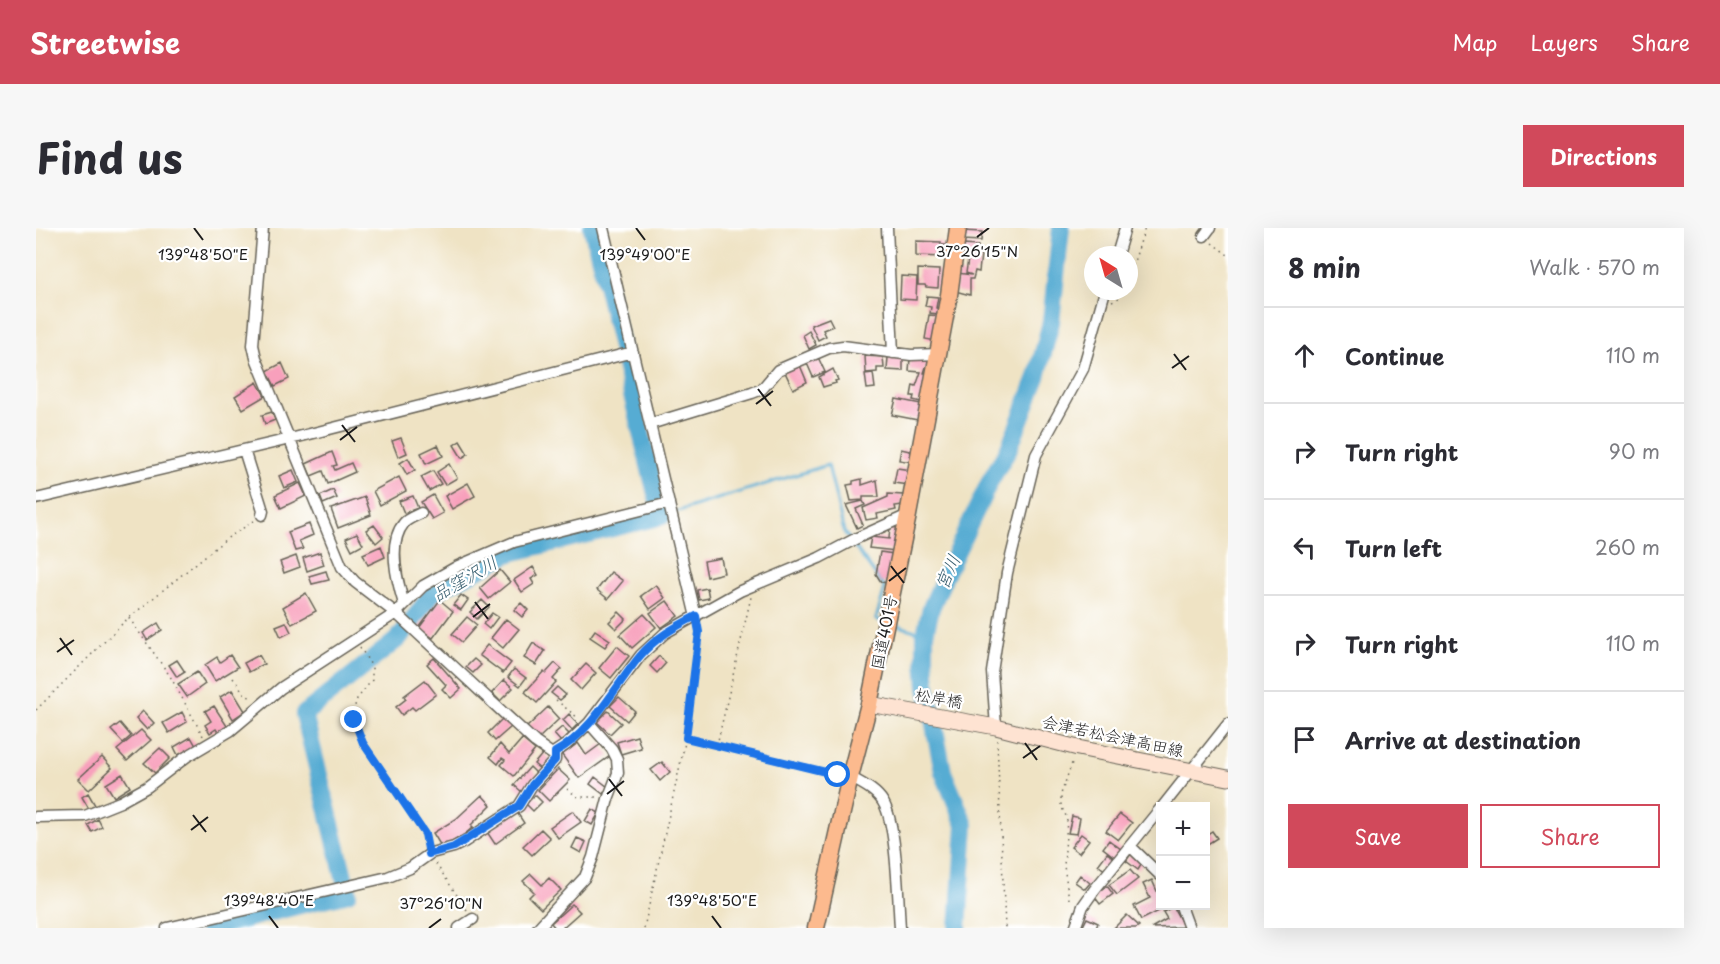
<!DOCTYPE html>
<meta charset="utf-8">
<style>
body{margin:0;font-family:"Playpen Sans","Klee One",sans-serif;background:#f7f7f7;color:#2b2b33}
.controls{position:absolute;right:18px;bottom:18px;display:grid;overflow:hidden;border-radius:0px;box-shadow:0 6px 24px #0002}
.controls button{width:54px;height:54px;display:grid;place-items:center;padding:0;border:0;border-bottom:2px solid #e1e1e2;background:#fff;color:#2b2b33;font:30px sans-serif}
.compass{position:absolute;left:1048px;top:18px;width:54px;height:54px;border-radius:50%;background:#fff;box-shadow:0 6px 24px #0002;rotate:323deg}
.stop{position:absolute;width:18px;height:18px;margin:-14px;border:4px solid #1a73e8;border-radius:50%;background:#fff}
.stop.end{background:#1a73e8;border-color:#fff;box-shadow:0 2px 6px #0008}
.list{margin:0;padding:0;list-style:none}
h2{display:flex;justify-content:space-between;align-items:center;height:78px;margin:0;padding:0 24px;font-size:26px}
h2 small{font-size:20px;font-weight:400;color:#7c7c81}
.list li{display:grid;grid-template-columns:39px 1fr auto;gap:18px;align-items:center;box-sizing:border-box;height:96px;padding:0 24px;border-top:2px solid #e1e1e2}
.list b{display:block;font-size:22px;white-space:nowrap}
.list em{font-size:20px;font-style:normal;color:#7c7c81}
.actions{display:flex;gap:12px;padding:18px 24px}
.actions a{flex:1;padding:14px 0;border:2px solid #d1495b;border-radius:0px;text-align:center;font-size:21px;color:#d1495b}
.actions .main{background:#d1495b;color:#fff}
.icon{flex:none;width:33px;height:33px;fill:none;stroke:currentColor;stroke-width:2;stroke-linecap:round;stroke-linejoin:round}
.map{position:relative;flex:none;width:1192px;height:700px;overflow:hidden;border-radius:0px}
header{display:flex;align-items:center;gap:36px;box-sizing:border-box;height:84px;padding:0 30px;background:#d1495b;color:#fff}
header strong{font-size:28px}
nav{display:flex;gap:33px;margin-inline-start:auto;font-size:21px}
.intro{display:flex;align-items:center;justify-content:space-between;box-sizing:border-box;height:144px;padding:0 36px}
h1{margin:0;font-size:42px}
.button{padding:15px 27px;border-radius:0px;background:#d1495b;color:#fff;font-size:21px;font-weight:700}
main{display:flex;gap:36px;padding:0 36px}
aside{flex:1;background:#fff;border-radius:0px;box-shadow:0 6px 24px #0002}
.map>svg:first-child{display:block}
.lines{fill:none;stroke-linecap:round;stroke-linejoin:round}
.stream{stroke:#57acd3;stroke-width:3}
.river{stroke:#57acd3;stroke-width:18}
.building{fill:#f8a0bc}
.minor-casing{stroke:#666257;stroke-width:13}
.secondary-casing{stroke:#666257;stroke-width:17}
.trunk-casing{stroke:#666257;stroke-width:19}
.path{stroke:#666257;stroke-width:1.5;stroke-dasharray:1.5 4.5;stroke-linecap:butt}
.minor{stroke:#fff;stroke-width:10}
.secondary{stroke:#fee3d2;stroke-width:15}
.trunk{stroke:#fcba8e;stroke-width:16}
.route{stroke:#1a73e8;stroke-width:8}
.ticks{fill:none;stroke:#1c1c1c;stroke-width:2}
.labels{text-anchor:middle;stroke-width:4.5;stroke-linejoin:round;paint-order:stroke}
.street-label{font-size:16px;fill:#1c1c1c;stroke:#fff}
.water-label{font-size:18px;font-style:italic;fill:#375d6e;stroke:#fff}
.ticks-label{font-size:15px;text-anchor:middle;fill:#1c1c1c;stroke:#fff;stroke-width:4.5;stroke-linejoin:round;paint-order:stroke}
</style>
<header>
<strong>Streetwise</strong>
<nav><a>Map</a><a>Layers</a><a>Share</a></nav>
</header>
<div class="intro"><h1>Find us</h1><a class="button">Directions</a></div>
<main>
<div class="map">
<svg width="1192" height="700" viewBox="0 0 1192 700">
<rect width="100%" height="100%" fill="#fff"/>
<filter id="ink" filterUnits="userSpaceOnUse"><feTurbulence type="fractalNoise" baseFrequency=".0167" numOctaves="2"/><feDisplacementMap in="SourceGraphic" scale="12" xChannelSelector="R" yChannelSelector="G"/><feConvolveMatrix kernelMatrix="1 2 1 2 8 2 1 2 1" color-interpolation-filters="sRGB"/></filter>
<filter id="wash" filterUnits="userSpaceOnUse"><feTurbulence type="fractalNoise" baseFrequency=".008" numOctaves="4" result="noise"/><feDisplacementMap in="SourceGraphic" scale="24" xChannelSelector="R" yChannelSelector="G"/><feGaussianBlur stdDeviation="1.35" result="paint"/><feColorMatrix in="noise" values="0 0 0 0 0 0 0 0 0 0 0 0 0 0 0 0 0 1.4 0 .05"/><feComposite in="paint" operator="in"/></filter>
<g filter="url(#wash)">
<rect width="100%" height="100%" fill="#efe3c4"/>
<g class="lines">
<path class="stream" d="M 626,288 L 792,237 L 808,304 L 849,360 L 840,391 L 845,393
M 854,395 L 889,406"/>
<path class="river" d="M 173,700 L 312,665 L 268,486 L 362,411 L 396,366 L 408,359 L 474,325 L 626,288 C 600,192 581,95 556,0
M 922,700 L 929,597 L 907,544 L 891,459 L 889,432 L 889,406 L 895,380 L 908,350 L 954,253 L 973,220 L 1001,149 L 1015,94 L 1025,0"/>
</g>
<g id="blocks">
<path class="building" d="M 926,3 L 946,4 L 945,13 L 926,12 Z
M 880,13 L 905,14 L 905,17 L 909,17 L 908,29 L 880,28 Z
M 927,17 L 942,18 L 941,25 L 945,26 L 943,44 L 939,43 L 937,51 L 934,51 L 934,67 L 919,63 L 922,45 L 936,47 L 930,45 L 932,31 L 925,30 Z
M 882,41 L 903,42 L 902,60 L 890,59 L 889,57 L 882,57 Z
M 865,48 L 881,49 L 880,72 L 864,71 Z
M 891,68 L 902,69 L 900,80 L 904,81 L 903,86 L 894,85 L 895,79 L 889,78 Z
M 893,87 L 905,88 L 900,113 L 889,111 Z
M 793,90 L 797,98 L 787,102 L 790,108 L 782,112 L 775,97 Z
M 773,103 L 780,117 L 773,121 L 767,107 Z
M 781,127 L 789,144 L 777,149 L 770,133 Z
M 829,128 L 847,129 L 848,140 L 841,140 L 841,144 L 830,145 Z
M 852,129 L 867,130 L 867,143 L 851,142 Z
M 874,130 L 897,131 L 896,139 L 890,139 L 888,145 L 895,146 L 885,174 L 877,172 L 878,168 L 875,168 L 877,157 L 880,158 L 885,144 L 873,143 Z
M 246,135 L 253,151 L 239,158 L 231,143 Z
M 763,135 L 771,154 L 757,161 L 748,142 Z
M 797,141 L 802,152 L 799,153 L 800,155 L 787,159 L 783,149 Z
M 837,145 L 839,160 L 831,161 L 829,146 Z
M 221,154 L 229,168 L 207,181 L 199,168 Z
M 860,171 L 890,177 L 887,193 L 856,187 Z
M 236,184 L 239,192 L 229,196 L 226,187 Z
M 365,210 L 371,225 L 362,229 L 356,213 Z
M 424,213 L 432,226 L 426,230 L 418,217 Z
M 402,217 L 407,228 L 390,236 L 385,225 Z
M 865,221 L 878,224 L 876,234 L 863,232 Z
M 296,224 L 301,237 L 297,238 L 299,242 L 315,235 L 319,244 L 292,256 L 287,243 L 275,248 L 270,236 Z
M 372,230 L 379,242 L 371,247 L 364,235 Z
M 413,236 L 421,250 L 409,257 L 401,244 Z
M 861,240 L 875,242 L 872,257 L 858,255 Z
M 257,242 L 262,254 L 248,260 L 243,248 Z
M 397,243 L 405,256 L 393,263 L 385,249 Z
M 363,249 L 370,263 L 344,277 L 337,263 Z
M 826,251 L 826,257 L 841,252 L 843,269 L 827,269 L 827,272 L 815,273 L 811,257 L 817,256 L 817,253 Z
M 264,255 L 270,268 L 245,280 L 239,267 Z
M 432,255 L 439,268 L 416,281 L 409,268 Z
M 297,262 L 301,270 L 287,276 L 284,268 Z
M 852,266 L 867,267 L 866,277 L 859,278 L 860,282 L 841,286 L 842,290 L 830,292 L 827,280 L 852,269 Z
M 397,267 L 407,285 L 396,291 L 385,274 Z
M 377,268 L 382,280 L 368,285 L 363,273 Z
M 329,269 L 335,287 L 302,300 L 295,281 Z
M 827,273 L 829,277 L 820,281 L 827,297 L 821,300 L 810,277 Z
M 273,296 L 277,307 L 263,313 L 267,321 L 259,323 L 252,304 Z
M 338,297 L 347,309 L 340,315 L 330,302 Z
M 854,299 L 863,300 L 860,323 L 833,320 L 835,309 L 853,311 Z
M 321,305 L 327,316 L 316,322 L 310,310 Z
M 345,318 L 349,329 L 332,337 L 327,326 Z
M 284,324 L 288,337 L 271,343 L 267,330 Z
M 844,324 L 858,326 L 853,355 L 845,354 L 840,346 Z
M 260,328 L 264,339 L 248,345 L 244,334 Z
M 685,330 L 688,345 L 671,349 L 668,333 Z
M 497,339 L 502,347 L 495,351 L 498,356 L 486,364 L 478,352 Z
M 464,342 L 474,354 L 453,371 L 444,360 Z
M 290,343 L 293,352 L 276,356 L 273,348 Z
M 575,344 L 587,353 L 572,371 L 561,362 Z
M 620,357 L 629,370 L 614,381 L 605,368 Z
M 671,360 L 673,370 L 663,372 L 661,362 Z
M 270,365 L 280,383 L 256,396 L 247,379 Z
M 425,367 L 432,372 L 425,382 L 417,377 Z
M 404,372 L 417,383 L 397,410 L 383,400 Z
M 446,372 L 453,379 L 441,391 L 434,384 Z
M 631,373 L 642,388 L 625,400 L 614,385 Z
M 485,375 L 492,382 L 486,389 L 478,382 Z
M 583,384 L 590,391 L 580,401 L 573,394 Z
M 456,385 L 462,389 L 453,401 L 447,396 Z
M 608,386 L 620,399 L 596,420 L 584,407 Z
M 431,389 L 441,397 L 426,414 L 416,406 Z
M 470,391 L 483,401 L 467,420 L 455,410 Z
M 250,394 L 255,404 L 245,409 L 240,398 Z
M 122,395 L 126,402 L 111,412 L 107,405 Z
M 559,402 L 574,412 L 569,419 L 554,409 Z
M 497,415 L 509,423 L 500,437 L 488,430 Z
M 451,417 L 475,435 L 467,445 L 443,427 Z
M 581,418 L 593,428 L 575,450 L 563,440 Z
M 194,427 L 202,439 L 179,453 L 169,437 L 181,429 L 184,434 Z
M 223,427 L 228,436 L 213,444 L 208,435 Z
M 623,428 L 630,435 L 621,445 L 614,438 Z
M 398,430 L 425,461 L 415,470 L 406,461 L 410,457 L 391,436 Z
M 438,431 L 445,437 L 437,445 L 430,439 Z
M 141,432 L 149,444 L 141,449 L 133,437 Z
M 519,435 L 526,441 L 517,451 L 520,454 L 501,475 L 489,464 L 508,443 L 510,445 Z
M 550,436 L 560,445 L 545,462 L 535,452 Z
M 478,441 L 490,450 L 484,458 L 472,449 Z
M 161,444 L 169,456 L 151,469 L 142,456 Z
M 389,452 L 400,466 L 379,482 L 376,479 L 366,487 L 360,479 L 370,471 L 368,468 Z
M 468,452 L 477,460 L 464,473 L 456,465 Z
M 521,459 L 530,467 L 524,472 L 515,465 Z
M 196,462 L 209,483 L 197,491 L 184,469 Z
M 583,469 L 599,483 L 591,493 L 574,478 Z
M 178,478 L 191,498 L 182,504 L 180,501 L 174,505 L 169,497 L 175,493 L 169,483 Z
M 512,479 L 523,491 L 501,512 L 490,500 Z
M 107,483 L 118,495 L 111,502 L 100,490 Z
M 572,483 L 585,495 L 574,506 L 561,494 Z
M 146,484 L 151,494 L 133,505 L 127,495 Z
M 533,486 L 542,496 L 536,502 L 527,492 Z
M 467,490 L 475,499 L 459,513 L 452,505 Z
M 84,495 L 95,508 L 87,515 L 75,502 Z
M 526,499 L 533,506 L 525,514 L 518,506 Z
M 105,502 L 115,512 L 91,533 L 81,522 Z
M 601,508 L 605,520 L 585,526 L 581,514 Z
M 155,509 L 160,518 L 142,527 L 138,519 Z
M 486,511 L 499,522 L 478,548 L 465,537 L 469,532 L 466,530 L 462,536 L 454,529 L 464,516 L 473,526 Z
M 542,515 L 550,527 L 565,516 L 574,528 L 543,550 L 526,527 Z
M 124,520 L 134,530 L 119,545 L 108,535 Z
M 507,525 L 515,532 L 505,542 L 498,536 Z
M 66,529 L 76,540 L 53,562 L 42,551 Z
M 626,534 L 634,544 L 624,553 L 615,542 Z
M 494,539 L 501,546 L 486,564 L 478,557 Z
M 522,541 L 534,552 L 513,573 L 502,562 Z
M 86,546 L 94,559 L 78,569 L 70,556 Z
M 559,549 L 572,559 L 567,566 L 554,556 Z
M 52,565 L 59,577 L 53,581 L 46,569 Z
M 446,567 L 455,577 L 435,597 L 437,599 L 429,606 L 406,620 L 397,605 L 420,591 Z
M 499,567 L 506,574 L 497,583 L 490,576 Z
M 556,581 L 563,585 L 556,597 L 549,593 Z
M 480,583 L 488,595 L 459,616 L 451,604 Z
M 537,583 L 545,594 L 522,610 L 514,599 Z
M 1084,586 L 1096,595 L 1082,612 L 1070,603 Z
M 1036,588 L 1044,590 L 1041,606 L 1032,605 Z
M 62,591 L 66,599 L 56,604 L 52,597 Z
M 505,601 L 514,610 L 496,627 L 487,618 Z
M 1176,603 L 1181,610 L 1170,617 L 1170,607 Z
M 1045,606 L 1053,612 L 1043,625 L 1035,619 Z
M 541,610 L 550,614 L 545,625 L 536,620 Z
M 1073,612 L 1086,622 L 1080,630 L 1067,620 Z
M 1071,625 L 1079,631 L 1070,643 L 1062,637 Z
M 1095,626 L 1107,634 L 1102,642 L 1090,633 Z
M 1094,642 L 1102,651 L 1081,667 L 1073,657 Z
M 495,646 L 506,657 L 513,650 L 525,662 L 505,681 L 493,669 L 498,664 L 487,653 Z
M 1044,647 L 1054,655 L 1049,661 L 1039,654 Z
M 1116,652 L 1124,670 L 1124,678 L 1128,678 L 1129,680 L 1105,692 L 1098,678 L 1114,670 L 1107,656 Z
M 1071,658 L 1077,666 L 1064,676 L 1058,668 Z
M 536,676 L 544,684 L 526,700 L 519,700 L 515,695 Z
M 1137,679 L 1148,699 L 1115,700 L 1131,691 L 1127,684 Z
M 1091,687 L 1103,698 L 1100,700 L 1078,700 Z
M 1051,690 L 1062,695 L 1060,700 L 1046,700 Z"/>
</g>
</g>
<g filter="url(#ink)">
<use href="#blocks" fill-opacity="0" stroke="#666257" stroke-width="1.5"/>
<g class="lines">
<g class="minor-casing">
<path id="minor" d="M 227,0 L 217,117 L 220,130 L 306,339 L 319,354 L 361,386 L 499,514 L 516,526 L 531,516 L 553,495 L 605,427 L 629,405 L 704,363 L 783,330 L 821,310 L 872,287
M 567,0 L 660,389
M 851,0 L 857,125
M 1168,8 L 1174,0
M 1081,27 L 1089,0
M 614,196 L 716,165 L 726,161 L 742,142 L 793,120 L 807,118 L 875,127 L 903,126
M 208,222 L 227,283 L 226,287
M 0,271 L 254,211 L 597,124
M 368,376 C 361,353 351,315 368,295 C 372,290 380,288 385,285
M 960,499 L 956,444 L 971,345 L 1000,227 L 1047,141 L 1069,63
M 814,549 C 826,556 840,562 847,574 C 861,596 862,672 864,700
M 1127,578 L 1192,496
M 0,589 L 49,588 L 84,574 L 111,559 L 150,529 L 194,503 L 245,460 L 360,385 L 387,358 L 422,338 L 478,314 L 633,275
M 1094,618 L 1124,647
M 1145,678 L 1153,700
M 131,700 L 352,649 L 374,640 L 395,625 L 418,619 L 428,614 L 483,578 L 496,557 L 519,532 L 519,524
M 423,700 L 437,691
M 502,700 L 549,649 L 557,629 L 572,571 L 582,545 L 581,531 L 576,521 L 553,495
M 1039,700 L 1047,678 L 1059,661 L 1124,581"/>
</g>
<g class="secondary-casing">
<path id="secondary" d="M 833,476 L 960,499 L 1042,520 L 1192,550"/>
</g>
<g class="trunk-casing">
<path id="trunk" d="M 780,700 L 814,549 L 833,476 L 872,287 L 913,67 L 922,0"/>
</g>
<path class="path" d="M 1176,15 L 1192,27
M 1093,49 L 1109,0
M 1076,73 L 1085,69 L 1088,63
M 93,390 L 134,448 L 167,508
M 324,419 L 336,439 L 336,452 L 321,471 L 318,481 L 318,492 L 327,515 L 389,606 L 392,615
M 197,450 L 208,465 L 216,471
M 520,472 L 542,490
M 0,482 L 89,393 L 190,311 L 218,293
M 651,510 L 801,547
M 961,512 L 969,700
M 681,517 L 715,369
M 531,561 L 542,569 L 563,569
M 400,636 L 431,682
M 1033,671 L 1028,638 L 1031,590 L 1025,578 L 1025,566 L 1037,532
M 608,700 L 650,510 L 663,404 L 662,398"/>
<use href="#minor" class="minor"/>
<use href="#secondary" class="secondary"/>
<use href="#trunk" class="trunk"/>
</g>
</g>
<g class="lines" filter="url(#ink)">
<path class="route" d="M 318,492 L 327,515 L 389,606 L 393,626 L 418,619 L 483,578 L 496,557 L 519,532 L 519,524 C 555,506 579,458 604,428 C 619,410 639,399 660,388 L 663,404 L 650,510 L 802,547"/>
</g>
<path class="ticks" d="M 158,0 L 167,12M 600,0 L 609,12M 941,9 L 953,0M 1138,126 L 1150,142M 1136,140 L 1153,128M 722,161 L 735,178M 720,176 L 737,163M 306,197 L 319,214M 304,212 L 321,199M 855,338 L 868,355M 853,353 L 870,340M 439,374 L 452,391M 437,389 L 454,376M 24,410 L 36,427M 21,424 L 38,412M 989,515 L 1001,532M 987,530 L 1004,518M 573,551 L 586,568M 571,566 L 588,553M 157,587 L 170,604M 155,602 L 172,589M 233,688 L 242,700M 676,688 L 685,700M 393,700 L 405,691"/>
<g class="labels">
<g class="street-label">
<text transform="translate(848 404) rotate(-79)" y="6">国道401号</text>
<text transform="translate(903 470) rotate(10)" y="6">松岸橋</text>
<text transform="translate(1077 508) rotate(12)" y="6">会津若松会津高田線</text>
</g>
<g class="water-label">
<text transform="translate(912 344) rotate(-66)" y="6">宮川</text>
<text transform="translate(429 351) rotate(-30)" y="6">品窪沢川</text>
</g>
</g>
<g class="ticks-label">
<text x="941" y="29">37°26'15"N</text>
<text x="167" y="32">139°48'50"E</text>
<text x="609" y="32">139°49'00"E</text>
<text x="233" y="678">139°48'40"E</text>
<text x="676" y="678">139°48'50"E</text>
<text x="405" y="681">37°26'10"N</text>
</g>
</svg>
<div class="controls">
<button>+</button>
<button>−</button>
</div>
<svg class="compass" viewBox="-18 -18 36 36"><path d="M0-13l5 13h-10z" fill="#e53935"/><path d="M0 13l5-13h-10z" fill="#7c7c81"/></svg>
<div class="stop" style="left:802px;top:547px"></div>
<div class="stop end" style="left:318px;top:492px"></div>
</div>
<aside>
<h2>8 min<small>Walk · 570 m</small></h2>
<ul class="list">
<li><svg class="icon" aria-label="ahead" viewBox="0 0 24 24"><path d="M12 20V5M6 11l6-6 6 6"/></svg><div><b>Continue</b></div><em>110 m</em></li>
<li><svg class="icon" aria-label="right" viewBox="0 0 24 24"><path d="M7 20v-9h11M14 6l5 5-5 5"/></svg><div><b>Turn right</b></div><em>90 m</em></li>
<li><svg class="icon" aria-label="left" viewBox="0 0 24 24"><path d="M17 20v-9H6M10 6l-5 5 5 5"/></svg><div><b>Turn left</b></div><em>260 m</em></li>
<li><svg class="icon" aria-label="right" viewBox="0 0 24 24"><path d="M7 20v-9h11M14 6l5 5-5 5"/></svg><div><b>Turn right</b></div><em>110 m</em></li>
<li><svg class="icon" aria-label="arrive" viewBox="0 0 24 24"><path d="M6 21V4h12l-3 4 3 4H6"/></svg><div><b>Arrive at destination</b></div></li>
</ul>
<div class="actions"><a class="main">Save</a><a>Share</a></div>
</aside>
</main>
